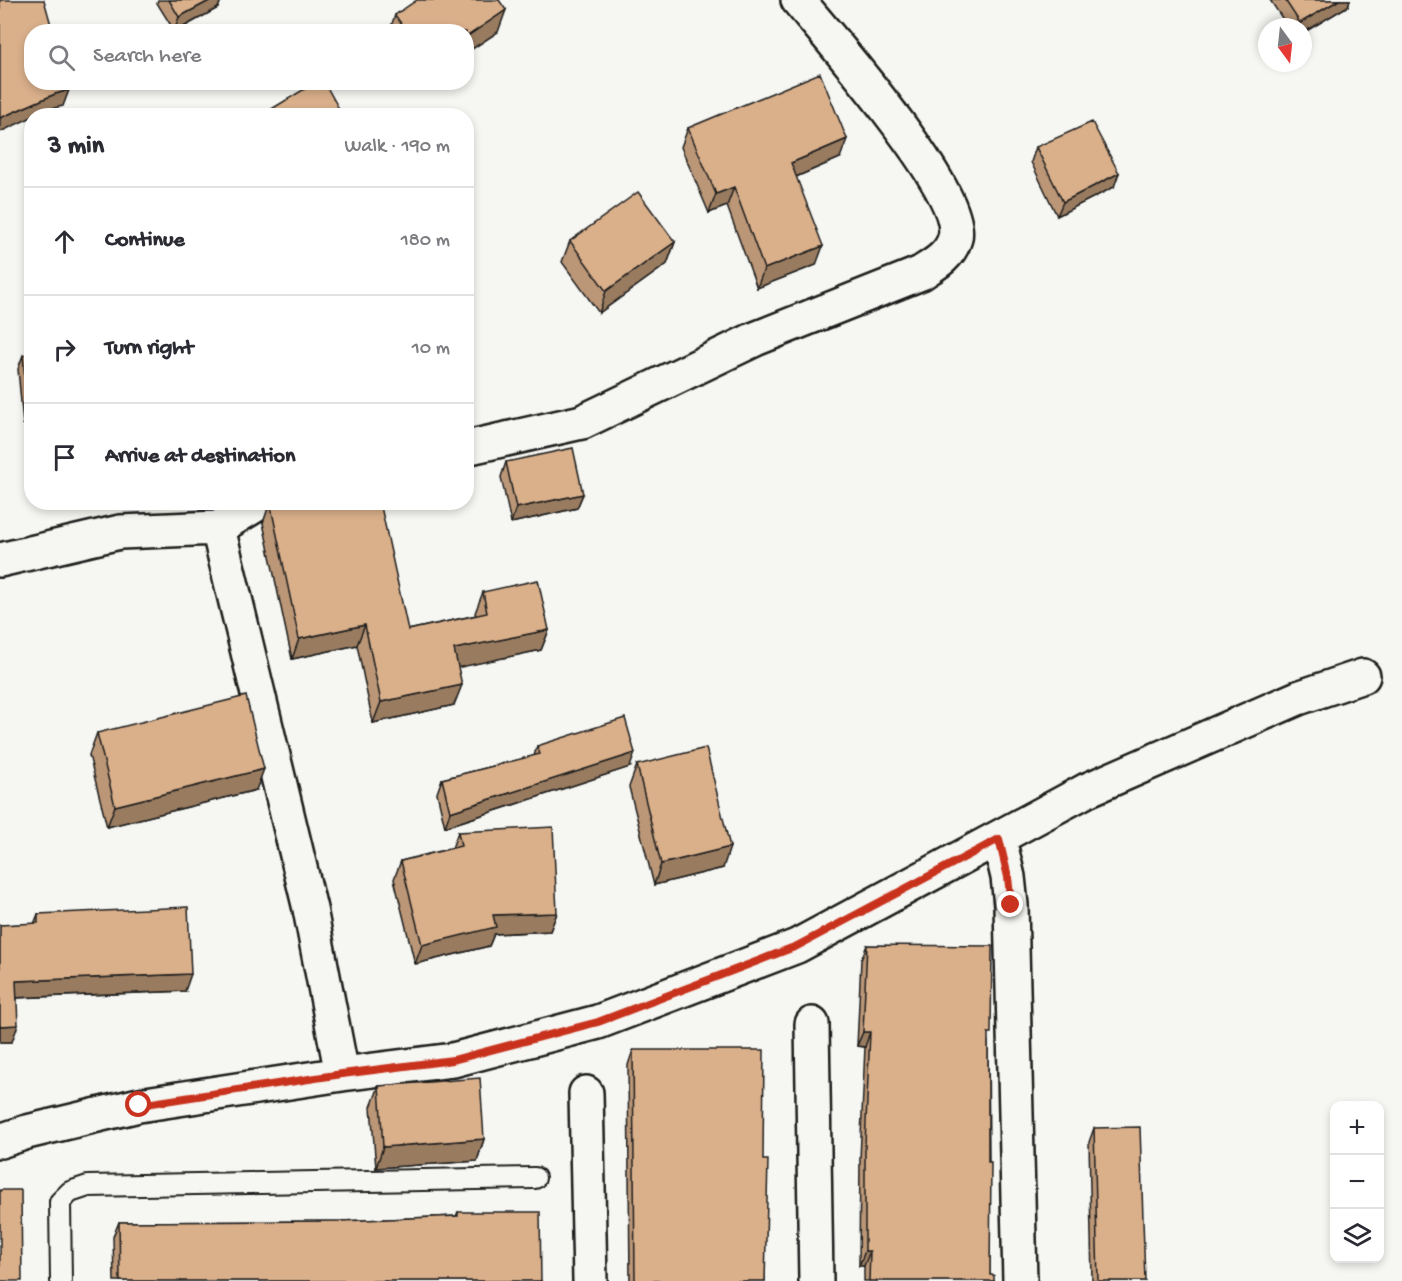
<!DOCTYPE html>
<meta charset="utf-8">
<style>
body{margin:0;font-family:"Gochi Hand",sans-serif;background:#f7f7f7;color:#2b2b33}
.controls{position:absolute;right:18px;bottom:18px;display:grid;overflow:hidden;border-radius:12px;box-shadow:0 3px 9px #0003}
.controls button{width:54px;height:54px;display:grid;place-items:center;padding:0;border:0;border-bottom:2px solid #e1e1e2;background:#fff;color:#2b2b33;font:30px sans-serif}
.compass{position:absolute;left:1258px;top:18px;width:54px;height:54px;border-radius:50%;background:#fff;box-shadow:0 3px 9px #0003;rotate:165deg}
.stop{position:absolute;width:18px;height:18px;margin:-14px;border:4px solid #c8321e;border-radius:50%;background:#fff}
.stop.end{background:#c8321e;border-color:#fff;box-shadow:0 2px 6px #0008}
.list{margin:0;padding:0;list-style:none}
h2{display:flex;justify-content:space-between;align-items:center;height:78px;margin:0;padding:0 24px;font-size:26px}
h2 small{font-size:20px;font-weight:400;color:#7c7c81}
.list li{display:grid;grid-template-columns:39px 1fr auto;gap:18px;align-items:center;box-sizing:border-box;height:108px;padding:0 24px;border-top:2px solid #e1e1e2}
.list b{display:block;font-size:22px;white-space:nowrap}
.list em{font-size:20px;font-style:normal;color:#7c7c81}
.icon{flex:none;width:33px;height:33px;fill:none;stroke:currentColor;stroke-width:2;stroke-linecap:round;stroke-linejoin:round}
.map{position:relative;flex:none;width:1402px;height:1281px;overflow:hidden}
.search{position:absolute;background:#fff;box-shadow:0 3px 9px #0003;left:24px;top:24px;width:450px;height:66px;display:flex;align-items:center;gap:15px;box-sizing:border-box;padding:0 21px;border-radius:24px;color:#7c7c81;font-size:22px}
.panel{position:absolute;background:#fff;box-shadow:0 3px 9px #0003;left:24px;top:108px;width:450px;height:402px;border-radius:24px}
.map>svg:first-child{display:block}
.lines{fill:none;stroke-linecap:round;stroke-linejoin:round}
.service-casing{stroke:#1c1c1c;stroke-width:24}
.minor-casing{stroke:#1c1c1c;stroke-width:38}
.service{stroke:#f6f6f2;stroke-width:20}
.minor{stroke:#f6f6f2;stroke-width:33}
.wall{fill:#bb9778;stroke:#1c1c1c;stroke-width:1.5}
.shaded-wall{fill:#997b61;stroke:#1c1c1c;stroke-width:1.5}
.building{fill:#dab08b;stroke:#1c1c1c;stroke-width:1.5}
.route{stroke:#c8321e;stroke-width:8}
</style>
<div class="map">
<svg width="1402" height="1281" viewBox="0 0 1402 1281">
<rect width="100%" height="100%" fill="#f6f6f2"/>
<filter id="ink" filterUnits="userSpaceOnUse"><feTurbulence type="fractalNoise" baseFrequency=".0167" numOctaves="2"/><feDisplacementMap in="SourceGraphic" scale="12" xChannelSelector="R" yChannelSelector="G"/><feConvolveMatrix kernelMatrix="1 2 1 2 8 2 1 2 1" color-interpolation-filters="sRGB"/></filter>
<g filter="url(#ink)">
<g class="lines">
<g class="service-casing">
<path id="service" d="M 61,1281 L 60,1202 L 70,1192 L 88,1186 L 535,1178"/>
</g>
<g class="minor-casing">
<path id="minor" d="M 466,448 L 582,422 L 755,339 L 921,273 C 935,264 950,256 955,238 C 966,192 830,39 798,0
M 218,528 L 310,909 L 342,1074
M 0,560 L 120,532 L 218,528 L 260,502
M 999,839 L 1008,877 L 1011,905 L 1020,1281
M 812,1024 L 816,1281
M 586,1093 L 590,1281
M 0,1141 L 27,1132 L 139,1105 L 342,1074 L 453,1060 L 598,1022 L 797,946 L 1087,790 L 1298,698 L 1363,676"/>
</g>
<use href="#service" class="service"/>
<use href="#minor" class="minor"/>
</g>
<path class="wall" d="M 158,0 L 221,0 L 218,8 L 175,32 L 157,3 Z
M 1270,0 L 1350,0 L 1348,6 L 1303,33 L 1303,27 L 1288,27 Z
M 395,15 L 498,32 L 389,32 Z
M 688,128 L 840,158 L 796,177 L 816,265 L 757,288 L 727,206 L 709,213 L 681,147 Z
M 1036,147 L 1114,187 L 1057,216 L 1031,162 Z
M 570,241 L 675,242 L 667,264 L 599,313 L 562,262 Z
M 23,355 L 32,423 L 23,424 L 18,369 Z
M 506,462 L 583,494 L 577,508 L 511,523 L 501,477 Z
M 270,502 L 408,630 L 476,615 L 475,613 L 483,592 L 549,630 L 541,650 L 458,667 L 454,705 L 373,723 L 357,645 L 292,659 L 263,523 Z
M 97,733 L 256,790 L 107,827 L 89,755 Z
M 537,746 L 630,767 L 445,827 L 437,793 L 442,779 L 534,756 Z
M 637,765 L 723,868 L 654,885 L 629,787 Z
M 458,832 L 557,913 L 550,931 L 494,934 L 489,946 L 415,964 L 394,879 L 401,861 L 452,848 Z
M 38,914 L 185,991 L 17,998 L 12,1042 L 0,1042 L 0,925 L 34,924 Z
M 867,945 L 988,1041 L 990,1275 L 994,1281 L 864,1281 L 864,1266 L 859,1266 L 860,1159 L 865,1047 L 857,1046 L 861,960 Z
M 633,1050 L 763,1160 L 765,1281 L 630,1281 L 628,1065 Z
M 379,1086 L 484,1139 L 477,1161 L 376,1168 L 371,1107 Z
M 1094,1128 L 1145,1281 L 1092,1281 L 1089,1142 Z
M 458,1212 L 541,1281 L 114,1281 L 113,1237 L 119,1222 L 341,1221 L 456,1216 Z"/>
<path class="shaded-wall" d="M 211,0 L 221,0 L 218,8 L 174,32 L 179,17 Z
M 1339,0 L 1350,0 L 1348,6 L 1303,33 L 1303,27 L 1299,27 L 1300,23 Z
M 506,10 L 498,32 L 466,53 L 466,37 Z
M 69,90 L 63,106 L 49,109 L 35,116 L 32,116 L 32,117 L 0,132 L 0,118 L 55,94 Z
M 847,139 L 840,158 L 784,182 L 791,163 Z
M 1119,173 L 1114,187 L 1057,216 L 1063,202 Z
M 734,187 L 727,206 L 709,213 L 716,194 Z
M 675,242 L 667,264 L 599,313 L 606,291 Z
M 823,246 L 816,265 L 757,288 L 764,269 Z
M 28,409 L 32,409 L 32,423 L 23,424 Z
M 583,494 L 577,508 L 511,523 L 516,508 Z
M 365,625 L 357,645 L 292,659 L 299,639 Z
M 549,630 L 541,650 L 447,670 L 454,649 Z
M 462,685 L 454,705 L 373,723 L 381,702 Z
M 635,753 L 630,767 L 445,827 L 450,812 Z
M 264,769 L 256,790 L 107,827 L 115,806 Z
M 730,847 L 723,868 L 654,885 L 661,864 Z
M 557,913 L 550,931 L 494,934 L 489,946 L 415,964 L 422,945 L 493,915 Z
M 191,974 L 185,991 L 10,998 L 16,981 Z
M 18,1025 L 12,1042 L 0,1042 L 0,1026 Z
M 863,1032 L 870,1032 L 865,1047 L 857,1046 Z
M 484,1139 L 477,1161 L 376,1168 L 383,1147 Z
M 865,1251 L 870,1251 L 864,1266 L 859,1266 Z"/>
<path class="building" d="M 0,0 L 44,0 L 53,32 L 32,32 L 32,82 L 66,82 L 69,90 L 55,94 L 0,118 Z
M 169,0 L 211,0 L 179,17 Z
M 417,0 L 499,0 L 506,10 L 466,37 L 466,32 L 407,32 L 395,15 Z
M 1285,0 L 1339,0 L 1300,23 Z
M 820,73 L 847,139 L 791,163 L 823,246 L 764,269 L 734,187 L 716,194 L 688,128 Z
M 316,82 L 324,82 L 343,116 L 260,116 Z
M 1092,122 L 1119,173 L 1063,202 L 1036,147 Z
M 638,192 L 675,242 L 606,291 L 570,241 Z
M 32,354 L 32,409 L 28,409 L 23,355 Z
M 573,448 L 583,494 L 516,508 L 506,462 Z
M 270,502 L 380,502 L 408,630 L 487,613 L 483,592 L 538,580 L 549,630 L 454,649 L 462,685 L 381,702 L 365,625 L 299,639 Z
M 246,696 L 264,769 L 115,806 L 97,733 Z
M 625,718 L 635,753 L 450,812 L 442,779 L 540,754 L 537,746 Z
M 706,748 L 730,847 L 661,864 L 637,765 Z
M 553,827 L 557,913 L 493,915 L 496,927 L 422,945 L 401,861 L 461,846 L 458,832 Z
M 188,907 L 191,974 L 16,981 L 18,1025 L 0,1026 L 0,925 L 38,923 L 38,914 Z
M 867,945 L 992,946 L 991,1033 L 988,1033 L 988,1162 L 991,1162 L 990,1275 L 994,1275 L 994,1281 L 869,1281 L 870,1251 L 865,1251 L 865,1145 L 870,1032 L 863,1032 Z
M 633,1050 L 764,1050 L 763,1160 L 768,1160 L 765,1281 L 635,1281 Z
M 480,1078 L 484,1139 L 383,1147 L 379,1086 Z
M 1140,1127 L 1145,1281 L 1098,1281 L 1094,1128 Z
M 0,1190 L 21,1190 L 22,1281 L 0,1281 Z
M 458,1212 L 540,1212 L 541,1281 L 120,1281 L 119,1222 L 341,1221 L 458,1216 Z"/>
</g>
<g class="lines" filter="url(#ink)">
<path class="route" d="M 139,1105 L 342,1074 L 453,1060 L 598,1022 L 797,946 L 999,839 L 1008,877 L 1011,905"/>
</g>
</svg>
<div class="controls">
<button>+</button>
<button>−</button>
<button><svg class="icon" aria-label="layers" viewBox="0 0 24 24"><path d="M12 4l9 5-9 5-9-5zM3 14l9 5 9-5"/></svg></button>
</div>
<svg class="compass" viewBox="-18 -18 36 36"><path d="M0-13l5 13h-10z" fill="#e53935"/><path d="M0 13l5-13h-10z" fill="#7c7c81"/></svg>
<div class="stop" style="left:139px;top:1105px"></div>
<div class="stop end" style="left:1011px;top:905px"></div>
<div class="search"><svg class="icon" aria-label="search" viewBox="0 0 24 24"><circle cx="10" cy="10" r="6"/><path d="M15 15l6 6"/></svg>Search here</div>
<section class="panel">
<h2>3 min<small>Walk · 190 m</small></h2>
<ul class="list">
<li><svg class="icon" aria-label="ahead" viewBox="0 0 24 24"><path d="M12 20V5M6 11l6-6 6 6"/></svg><div><b>Continue</b></div><em>180 m</em></li>
<li><svg class="icon" aria-label="right" viewBox="0 0 24 24"><path d="M7 20v-9h11M14 6l5 5-5 5"/></svg><div><b>Turn right</b></div><em>10 m</em></li>
<li><svg class="icon" aria-label="arrive" viewBox="0 0 24 24"><path d="M6 21V4h12l-3 4 3 4H6"/></svg><div><b>Arrive at destination</b></div></li>
</ul>
</section>
</div>
